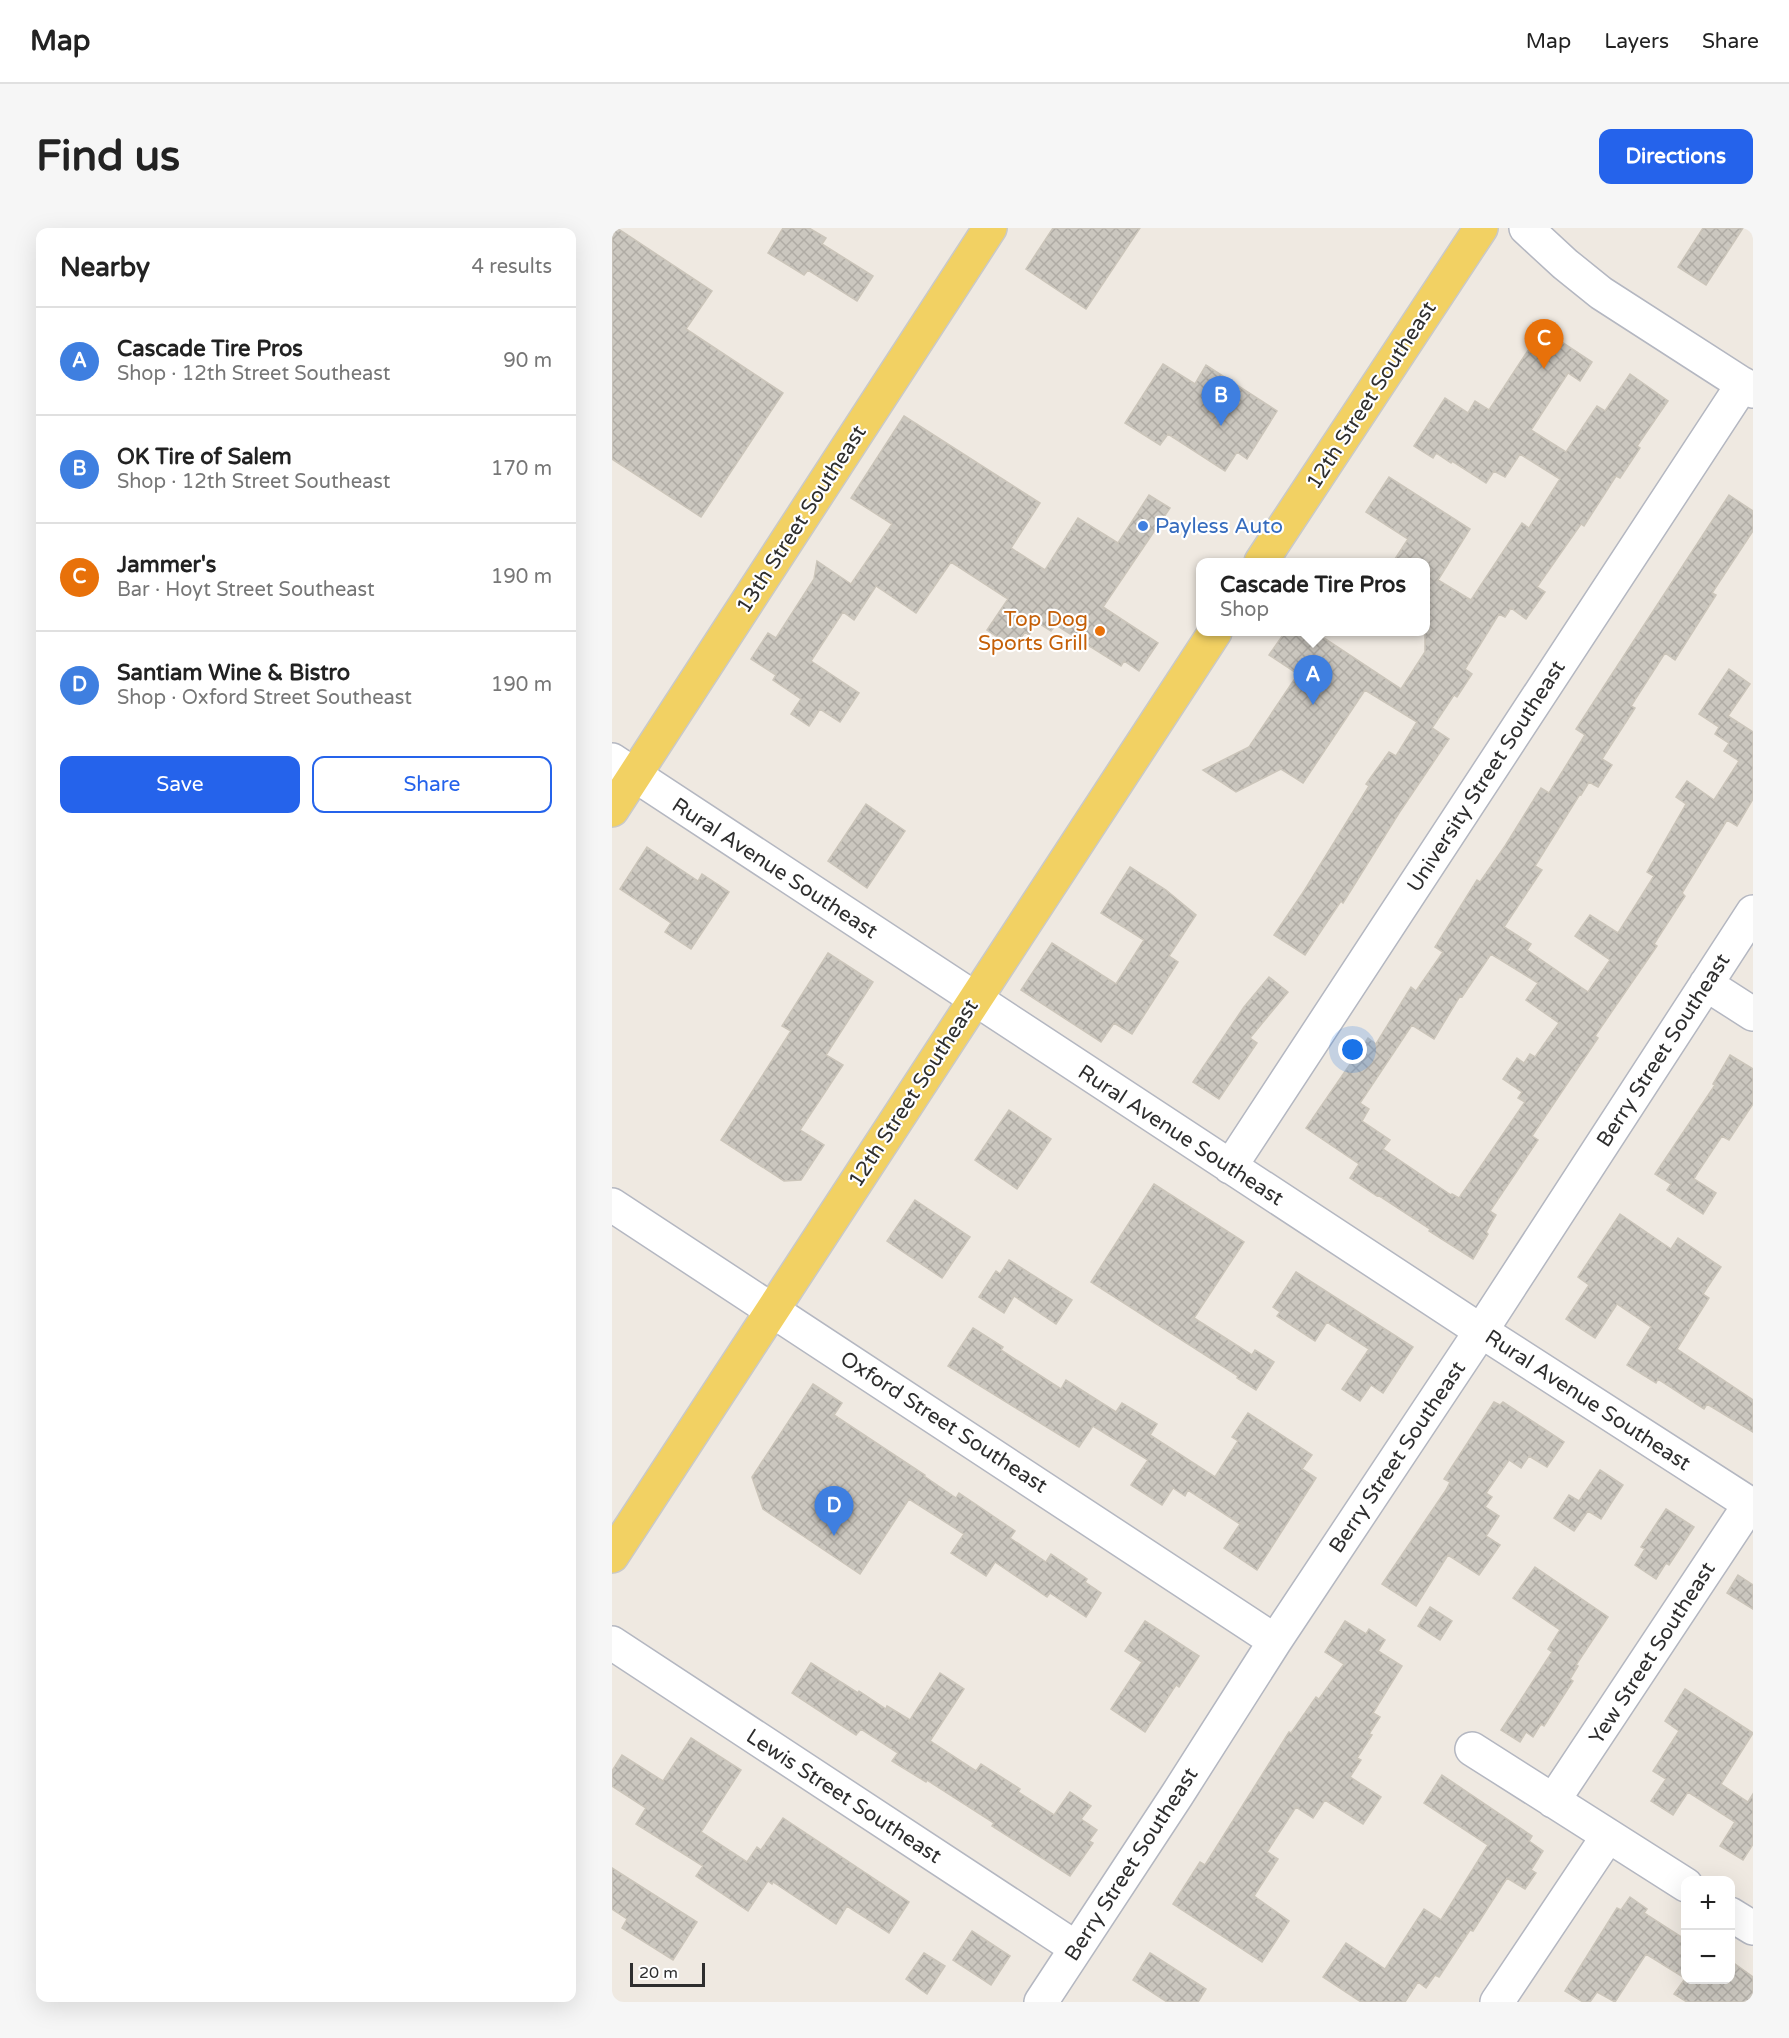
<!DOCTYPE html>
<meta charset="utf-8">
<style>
body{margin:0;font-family:"Varela Round",sans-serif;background:#f6f6f6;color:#222}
.controls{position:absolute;right:18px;bottom:18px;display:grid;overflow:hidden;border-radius:12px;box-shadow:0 6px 24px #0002}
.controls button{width:54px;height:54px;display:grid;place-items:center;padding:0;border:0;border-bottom:2px solid #e0e0e0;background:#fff;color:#222;font:30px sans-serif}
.scale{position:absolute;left:18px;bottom:15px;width:75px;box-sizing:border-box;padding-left:6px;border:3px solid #2e2e2e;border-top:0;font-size:16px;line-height:21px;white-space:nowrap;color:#2e2e2e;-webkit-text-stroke:4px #fff;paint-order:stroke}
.you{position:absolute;left:741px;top:822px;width:21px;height:21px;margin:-15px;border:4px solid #fff;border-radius:50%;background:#1a73e8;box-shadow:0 0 0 9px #1a73e833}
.badge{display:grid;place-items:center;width:39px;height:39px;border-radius:50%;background:#2563eb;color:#fff;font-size:20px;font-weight:700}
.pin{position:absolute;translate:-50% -50px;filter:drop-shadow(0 2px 3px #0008)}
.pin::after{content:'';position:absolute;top:32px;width:21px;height:18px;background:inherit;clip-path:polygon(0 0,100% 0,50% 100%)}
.popup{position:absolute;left:584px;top:330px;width:234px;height:78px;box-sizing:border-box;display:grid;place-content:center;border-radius:12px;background:#fff;filter:drop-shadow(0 2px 4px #0005);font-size:20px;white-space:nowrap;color:#767676}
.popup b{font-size:22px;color:#222}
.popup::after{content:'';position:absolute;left:50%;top:100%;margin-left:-12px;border:12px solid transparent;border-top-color:#fff}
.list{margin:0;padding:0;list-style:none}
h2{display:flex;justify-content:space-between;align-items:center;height:78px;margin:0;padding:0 24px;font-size:26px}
h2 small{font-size:20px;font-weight:400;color:#767676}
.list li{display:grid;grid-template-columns:39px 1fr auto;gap:18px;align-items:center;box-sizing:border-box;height:108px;padding:0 24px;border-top:2px solid #e0e0e0}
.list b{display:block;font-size:22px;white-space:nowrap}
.list p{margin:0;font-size:20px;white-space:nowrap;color:#767676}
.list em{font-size:20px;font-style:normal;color:#767676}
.actions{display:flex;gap:12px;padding:18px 24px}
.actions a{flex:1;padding:14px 0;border:2px solid #2563eb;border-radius:12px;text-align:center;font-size:21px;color:#2563eb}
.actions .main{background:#2563eb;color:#fff}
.map{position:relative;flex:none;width:1141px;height:1774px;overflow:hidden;border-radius:12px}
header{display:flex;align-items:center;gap:36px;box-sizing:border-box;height:84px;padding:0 30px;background:#fff;border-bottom:2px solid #e0e0e0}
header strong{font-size:28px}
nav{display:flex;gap:33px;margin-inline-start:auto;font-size:21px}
.intro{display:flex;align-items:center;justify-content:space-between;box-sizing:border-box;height:144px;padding:0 36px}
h1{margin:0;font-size:42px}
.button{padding:15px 27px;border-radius:12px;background:#2563eb;color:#fff;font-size:21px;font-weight:700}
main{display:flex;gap:36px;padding:0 36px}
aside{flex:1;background:#fff;border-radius:12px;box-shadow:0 6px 24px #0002}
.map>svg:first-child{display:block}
.building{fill:url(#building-cross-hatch);stroke:#cbc5ba;stroke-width:1.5;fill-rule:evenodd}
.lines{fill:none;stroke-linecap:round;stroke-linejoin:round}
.minor-casing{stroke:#b4b7c1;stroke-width:36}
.major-casing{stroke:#c9c9c9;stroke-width:36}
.minor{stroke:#fff;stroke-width:33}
.major{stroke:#f2d163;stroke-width:33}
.shop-dot{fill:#3f7fe0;stroke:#fff;stroke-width:2}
.food-dot{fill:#e8710a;stroke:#fff;stroke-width:2}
.labels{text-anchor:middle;stroke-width:4.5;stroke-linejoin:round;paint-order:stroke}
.street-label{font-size:21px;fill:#2e2e2e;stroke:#fff}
.shop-label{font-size:21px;fill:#366cbe;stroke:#fff;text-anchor:start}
.food-label{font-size:21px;fill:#c56008;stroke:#fff;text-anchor:end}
</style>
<header>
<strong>Map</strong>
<nav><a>Map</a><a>Layers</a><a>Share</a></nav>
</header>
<div class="intro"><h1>Find us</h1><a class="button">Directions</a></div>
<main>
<aside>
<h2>Nearby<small>4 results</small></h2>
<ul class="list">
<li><span class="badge" style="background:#3f7fe0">A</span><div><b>Cascade Tire Pros</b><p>Shop · 12th Street Southeast</p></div><em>90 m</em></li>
<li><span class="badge" style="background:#3f7fe0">B</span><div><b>OK Tire of Salem</b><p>Shop · 12th Street Southeast</p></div><em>170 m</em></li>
<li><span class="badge" style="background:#e8710a">C</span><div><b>Jammer's</b><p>Bar · Hoyt Street Southeast</p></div><em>190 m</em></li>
<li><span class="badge" style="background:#3f7fe0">D</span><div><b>Santiam Wine &amp; Bistro</b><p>Shop · Oxford Street Southeast</p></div><em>190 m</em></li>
</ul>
<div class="actions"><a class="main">Save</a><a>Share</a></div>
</aside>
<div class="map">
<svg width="1141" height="1774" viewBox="0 0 1141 1774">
<defs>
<pattern id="building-cross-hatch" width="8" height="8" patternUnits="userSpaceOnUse" patternTransform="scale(1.5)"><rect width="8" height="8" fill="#cbc7bf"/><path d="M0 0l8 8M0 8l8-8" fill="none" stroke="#afaba4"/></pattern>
</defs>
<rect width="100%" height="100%" fill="#efe9e1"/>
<path class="building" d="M 0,0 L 5,0 L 100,63 L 74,101 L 171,165 L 89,289 L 0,231 Z
M 171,0 L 197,0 L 214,10 L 210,16 L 261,48 L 245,73 L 196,42 L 192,47 L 156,25 Z
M 441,0 L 528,0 L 474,81 L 414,41 Z
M 1091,0 L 1131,0 L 1094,57 L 1066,39 Z
M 930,101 L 980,134 L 968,153 L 956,145 L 919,202 L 954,224 L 985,178 L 993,183 L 1018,146 L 1056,173 L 1025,218 L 1028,220 L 1008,250 L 1004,248 L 972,298 L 969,296 L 925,359 L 933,364 L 914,391 L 899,380 L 893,389 L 887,386 L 853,441 L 860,446 L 845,469 L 842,467 L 820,500 L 837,511 L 787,585 L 731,675 L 729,673 L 693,727 L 662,707 L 692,663 L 757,558 L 754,556 L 777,524 L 784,528 L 805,494 L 753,462 L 691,555 L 669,541 L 624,564 L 591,542 L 637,519 L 686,446 L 657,427 L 673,404 L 703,404 L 789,461 L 813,424 L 813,334 L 781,334 L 796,311 L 754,284 L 777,249 L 858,301 L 826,352 L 859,372 L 910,295 L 917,300 L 948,251 L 908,226 L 893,249 L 882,243 L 874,255 L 840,233 L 839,235 L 824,225 L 821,230 L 802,218 L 833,170 L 856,185 L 863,173 L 877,182 Z
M 551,136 L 583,156 L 594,137 L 665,183 L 635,231 L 625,224 L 613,243 L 556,206 L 548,217 L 513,195 Z
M 292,188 L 428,275 L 399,320 L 433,342 L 466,290 L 506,315 L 537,267 L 558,280 L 491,379 L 546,415 L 527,443 L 512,433 L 509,438 L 444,397 L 439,403 L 425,394 L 417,407 L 413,404 L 402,420 L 375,402 L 396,371 L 339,334 L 304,385 L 264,358 L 242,392 L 231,384 L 199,433 L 247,465 L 228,494 L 208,481 L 197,498 L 179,486 L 189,471 L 161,452 L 164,447 L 139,431 L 156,405 L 164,410 L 202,351 L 205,333 L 239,356 L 280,296 L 239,270 Z
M 1117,267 L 1141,283 L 1141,303 L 1100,365 L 1104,367 L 1063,432 L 1053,425 L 1019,478 L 1023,480 L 990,531 L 1000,537 L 986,559 L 977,554 L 969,567 L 968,566 L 923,638 L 930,642 L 892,699 L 919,716 L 915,722 L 976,764 L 998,732 L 963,708 L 978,687 L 1006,705 L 1042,648 L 1035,644 L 1074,576 L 1064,569 L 1075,553 L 1102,572 L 1127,533 L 1112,523 L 1117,515 L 1103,506 L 1107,499 L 1087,486 L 1117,441 L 1138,456 L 1116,488 L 1141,504 L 1141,571 L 1125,598 L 1115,592 L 1070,665 L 1073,668 L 1042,716 L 1045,718 L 983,808 L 986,810 L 920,908 L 926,912 L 878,983 L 884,987 L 874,1004 L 876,1006 L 861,1031 L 817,1003 L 818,1001 L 766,967 L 765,968 L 738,950 L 747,936 L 694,900 L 756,810 L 764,816 L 799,759 L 804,763 L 831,724 L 823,719 L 865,652 L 868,654 L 893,618 L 929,560 L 937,565 L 973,507 L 964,501 ZM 879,726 L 926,755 L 914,772 L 947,795 L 923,829 L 918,826 L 912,835 L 905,830 L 891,851 L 910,864 L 906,870 L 913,874 L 847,970 L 840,966 L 839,967 L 771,921 L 778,912 L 750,893 L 757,881 L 748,875 L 800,797 L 822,811 L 848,768 L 850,769 Z
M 254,576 L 293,603 L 255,660 L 216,633 Z
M 35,619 L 86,653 L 90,646 L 117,664 L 79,721 L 53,704 L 59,695 L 8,661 Z
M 518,639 L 554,662 L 584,687 L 557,728 L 566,734 L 520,806 L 502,795 L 489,814 L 409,762 L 440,715 L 504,756 L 532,712 L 489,685 Z
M 216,725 L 261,754 L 214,827 L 231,837 L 188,902 L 212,917 L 189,952 L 172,953 L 109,912 L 179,803 L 170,798 Z
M 657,749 L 676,764 L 638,810 L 645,815 L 607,871 L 581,854 L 632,779 Z
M 1118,827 L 1141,841 L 1141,876 L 1117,912 L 1110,908 L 1086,944 L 1082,951 L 1104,965 L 1091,986 L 1055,962 L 1059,956 L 1043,946 L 1103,857 L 1101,856 Z
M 397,882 L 439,911 L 405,961 L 363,932 Z
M 542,956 L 632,1014 L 582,1090 L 640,1127 L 643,1122 L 662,1134 L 644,1162 L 625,1150 L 626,1148 L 479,1054 Z
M 303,972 L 358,1009 L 330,1050 L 275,1013 Z
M 1008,986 L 1059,1021 L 1066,1010 L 1109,1039 L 1091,1066 L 1097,1070 L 1065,1121 L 1141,1172 L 1141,1204 L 1095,1176 L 1092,1181 L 1046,1151 L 1044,1155 L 1015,1137 L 1039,1099 L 1005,1076 L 983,1110 L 954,1091 L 977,1057 L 966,1049 Z
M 397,1032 L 460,1072 L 444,1096 L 402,1068 L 392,1085 L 367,1069 L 384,1043 L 388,1046 Z
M 684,1044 L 801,1119 L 771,1165 L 759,1157 L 748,1173 L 730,1161 L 757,1121 L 715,1094 L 703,1113 L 665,1088 L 668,1084 L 661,1079 Z
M 361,1100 L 391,1119 L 389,1122 L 449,1161 L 454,1152 L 504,1184 L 510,1175 L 545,1196 L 538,1207 L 603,1249 L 626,1213 L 620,1209 L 636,1185 L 700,1227 L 690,1241 L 704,1250 L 645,1342 L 612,1320 L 628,1296 L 576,1262 L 573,1268 L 561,1260 L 550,1277 L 519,1257 L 536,1232 L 481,1198 L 467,1219 L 336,1138 Z
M 201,1156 L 230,1175 L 222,1187 L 313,1247 L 312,1248 L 344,1270 L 347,1265 L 403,1303 L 398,1310 L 434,1334 L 439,1326 L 475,1351 L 473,1354 L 489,1365 L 474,1389 L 438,1365 L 435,1369 L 383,1334 L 374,1348 L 339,1325 L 352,1306 L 297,1271 L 248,1346 L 151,1281 L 140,1249 Z
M 882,1174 L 888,1177 L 891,1174 L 952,1214 L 935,1239 L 917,1228 L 909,1240 L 897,1232 L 874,1265 L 880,1269 L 873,1279 L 887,1288 L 874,1308 L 888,1317 L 867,1347 L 836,1327 L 804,1378 L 770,1356 L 834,1262 L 838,1254 L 832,1251 Z
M 988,1242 L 1011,1257 L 989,1291 L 976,1283 L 962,1303 L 942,1290 L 957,1267 L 967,1273 Z
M 1054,1281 L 1082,1299 L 1057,1337 L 1054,1335 L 1044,1351 L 1023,1337 L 1033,1321 L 1029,1319 Z
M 923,1339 L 996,1389 L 964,1437 L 966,1438 L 958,1451 L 961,1453 L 932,1498 L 929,1496 L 921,1509 L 914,1504 L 908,1514 L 889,1502 L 940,1424 L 936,1421 L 948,1402 L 901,1370 Z
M 1126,1347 L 1141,1357 L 1141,1381 L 1115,1365 Z
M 818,1379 L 840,1393 L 828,1412 L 806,1398 Z
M 533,1393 L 587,1428 L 567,1459 L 564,1457 L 533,1504 L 499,1481 L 530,1434 L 513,1423 Z
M 733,1393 L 754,1406 L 757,1401 L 773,1412 L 766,1423 L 790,1438 L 761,1485 L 768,1489 L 757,1506 L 760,1507 L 745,1530 L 749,1532 L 738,1549 L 769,1569 L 751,1596 L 713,1572 L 701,1590 L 684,1579 L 655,1624 L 666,1631 L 642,1668 L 677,1693 L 650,1734 L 561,1676 L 588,1634 L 593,1637 L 677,1504 L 679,1505 L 704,1469 L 707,1471 L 732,1436 L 713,1424 Z
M 199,1435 L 246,1465 L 247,1463 L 274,1481 L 275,1478 L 298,1492 L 328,1445 L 352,1461 L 318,1513 L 364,1543 L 369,1536 L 408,1561 L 406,1564 L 442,1587 L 458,1564 L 479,1578 L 469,1591 L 485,1602 L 477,1613 L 481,1615 L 458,1648 L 380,1598 L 382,1595 L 315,1552 L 314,1554 L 280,1533 L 286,1525 L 249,1501 L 244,1507 L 180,1465 Z
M 1073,1461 L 1141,1505 L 1109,1556 L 1136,1574 L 1141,1566 L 1141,1616 L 1131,1632 L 1108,1618 L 1123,1594 L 1076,1564 L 1061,1587 L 1039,1573 L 1054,1551 L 1041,1543 L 1067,1503 L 1053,1493 Z
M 79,1510 L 129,1542 L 89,1604 L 135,1634 L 145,1619 L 149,1622 L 171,1590 L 297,1674 L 277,1705 L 235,1678 L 224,1696 L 161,1654 L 160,1656 L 156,1653 L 136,1683 L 84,1648 L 91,1638 L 24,1596 L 34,1580 L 0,1558 L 0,1543 L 10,1527 L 51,1553 Z
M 830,1547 L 920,1608 L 917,1613 L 931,1623 L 919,1642 L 924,1645 L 913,1661 L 895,1650 L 861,1703 L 858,1702 L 827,1749 L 823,1747 L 814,1760 L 806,1754 L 793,1774 L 749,1774 L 711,1749 L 734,1715 L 773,1741 L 812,1681 L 829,1692 L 876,1617 L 812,1575 Z
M 0,1640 L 85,1694 L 61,1732 L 10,1700 L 15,1691 L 0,1681 Z
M 1018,1669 L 1035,1681 L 1032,1685 L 1074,1712 L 1074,1751 L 1034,1726 L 1003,1774 L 985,1764 L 978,1774 L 971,1774 L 953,1763 L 1005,1680 L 1009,1682 Z
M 360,1703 L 398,1728 L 379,1757 L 341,1732 Z
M 312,1725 L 333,1738 L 315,1766 L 294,1751 Z
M 538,1725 L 594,1761 L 586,1774 L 555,1774 L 521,1752 Z
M 1119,1733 L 1141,1749 L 1141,1774 L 1075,1774 L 1062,1766 L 1072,1752 L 1119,1752 Z"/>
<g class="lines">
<g class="minor-casing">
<path id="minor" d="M 914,0 L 953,36 L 989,65 L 1141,163
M 0,532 L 869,1103 L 1141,1278
M 1094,756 L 1141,786
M 618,939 L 1131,156
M 0,977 L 663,1413
M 0,1415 L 464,1720
M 860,1521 L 1074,1657
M 941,1573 L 1138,1276
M 1118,1686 L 1141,1700
M 429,1774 L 565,1567 L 663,1413 L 869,1103 L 1141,684
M 885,1774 L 996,1608"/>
</g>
<g class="major-casing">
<path id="major" d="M 649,334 L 869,0
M 0,582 L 378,0
M 0,1328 L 603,404"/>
</g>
<use href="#minor" class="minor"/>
<use href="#major" class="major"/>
</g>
<circle class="shop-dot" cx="531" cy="298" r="6"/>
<circle class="food-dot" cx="488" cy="403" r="6"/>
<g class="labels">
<g class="street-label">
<text transform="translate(759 167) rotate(-57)" y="7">12th Street Southeast</text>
<text transform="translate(189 291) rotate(-57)" y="7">13th Street Southeast</text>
<text transform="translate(874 548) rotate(-57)" y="7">University Street Southeast</text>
<text transform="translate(163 640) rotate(33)" y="7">Rural Avenue Southeast</text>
<text transform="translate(1051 822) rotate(-57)" y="7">Berry Street Southeast</text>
<text transform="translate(301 865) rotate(-57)" y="7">12th Street Southeast</text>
<text transform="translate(569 907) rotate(33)" y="7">Rural Avenue Southeast</text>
<text transform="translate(976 1172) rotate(33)" y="7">Rural Avenue Southeast</text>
<text transform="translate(332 1194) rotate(33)" y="7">Oxford Street Southeast</text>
<text transform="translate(785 1229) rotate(-56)" y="7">Berry Street Southeast</text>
<text transform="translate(1040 1425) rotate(-57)" y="7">Yew Street Southeast</text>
<text transform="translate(232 1568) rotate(33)" y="7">Lewis Street Southeast</text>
<text transform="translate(519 1636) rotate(-57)" y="7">Berry Street Southeast</text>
</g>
<g class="shop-label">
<text x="543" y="305">Payless Auto</text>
</g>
<g class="food-label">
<text x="476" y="398">Top Dog<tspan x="476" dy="24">Sports Grill</tspan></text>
</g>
</g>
</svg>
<div class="controls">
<button>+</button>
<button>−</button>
</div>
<div class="scale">20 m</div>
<div class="you"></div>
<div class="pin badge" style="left:701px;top:477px;background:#3f7fe0">A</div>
<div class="popup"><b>Cascade Tire Pros</b>Shop</div>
<div class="pin badge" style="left:609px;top:198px;background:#3f7fe0">B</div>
<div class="pin badge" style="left:932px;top:141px;background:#e8710a">C</div>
<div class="pin badge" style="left:222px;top:1308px;background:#3f7fe0">D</div>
</div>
</main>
